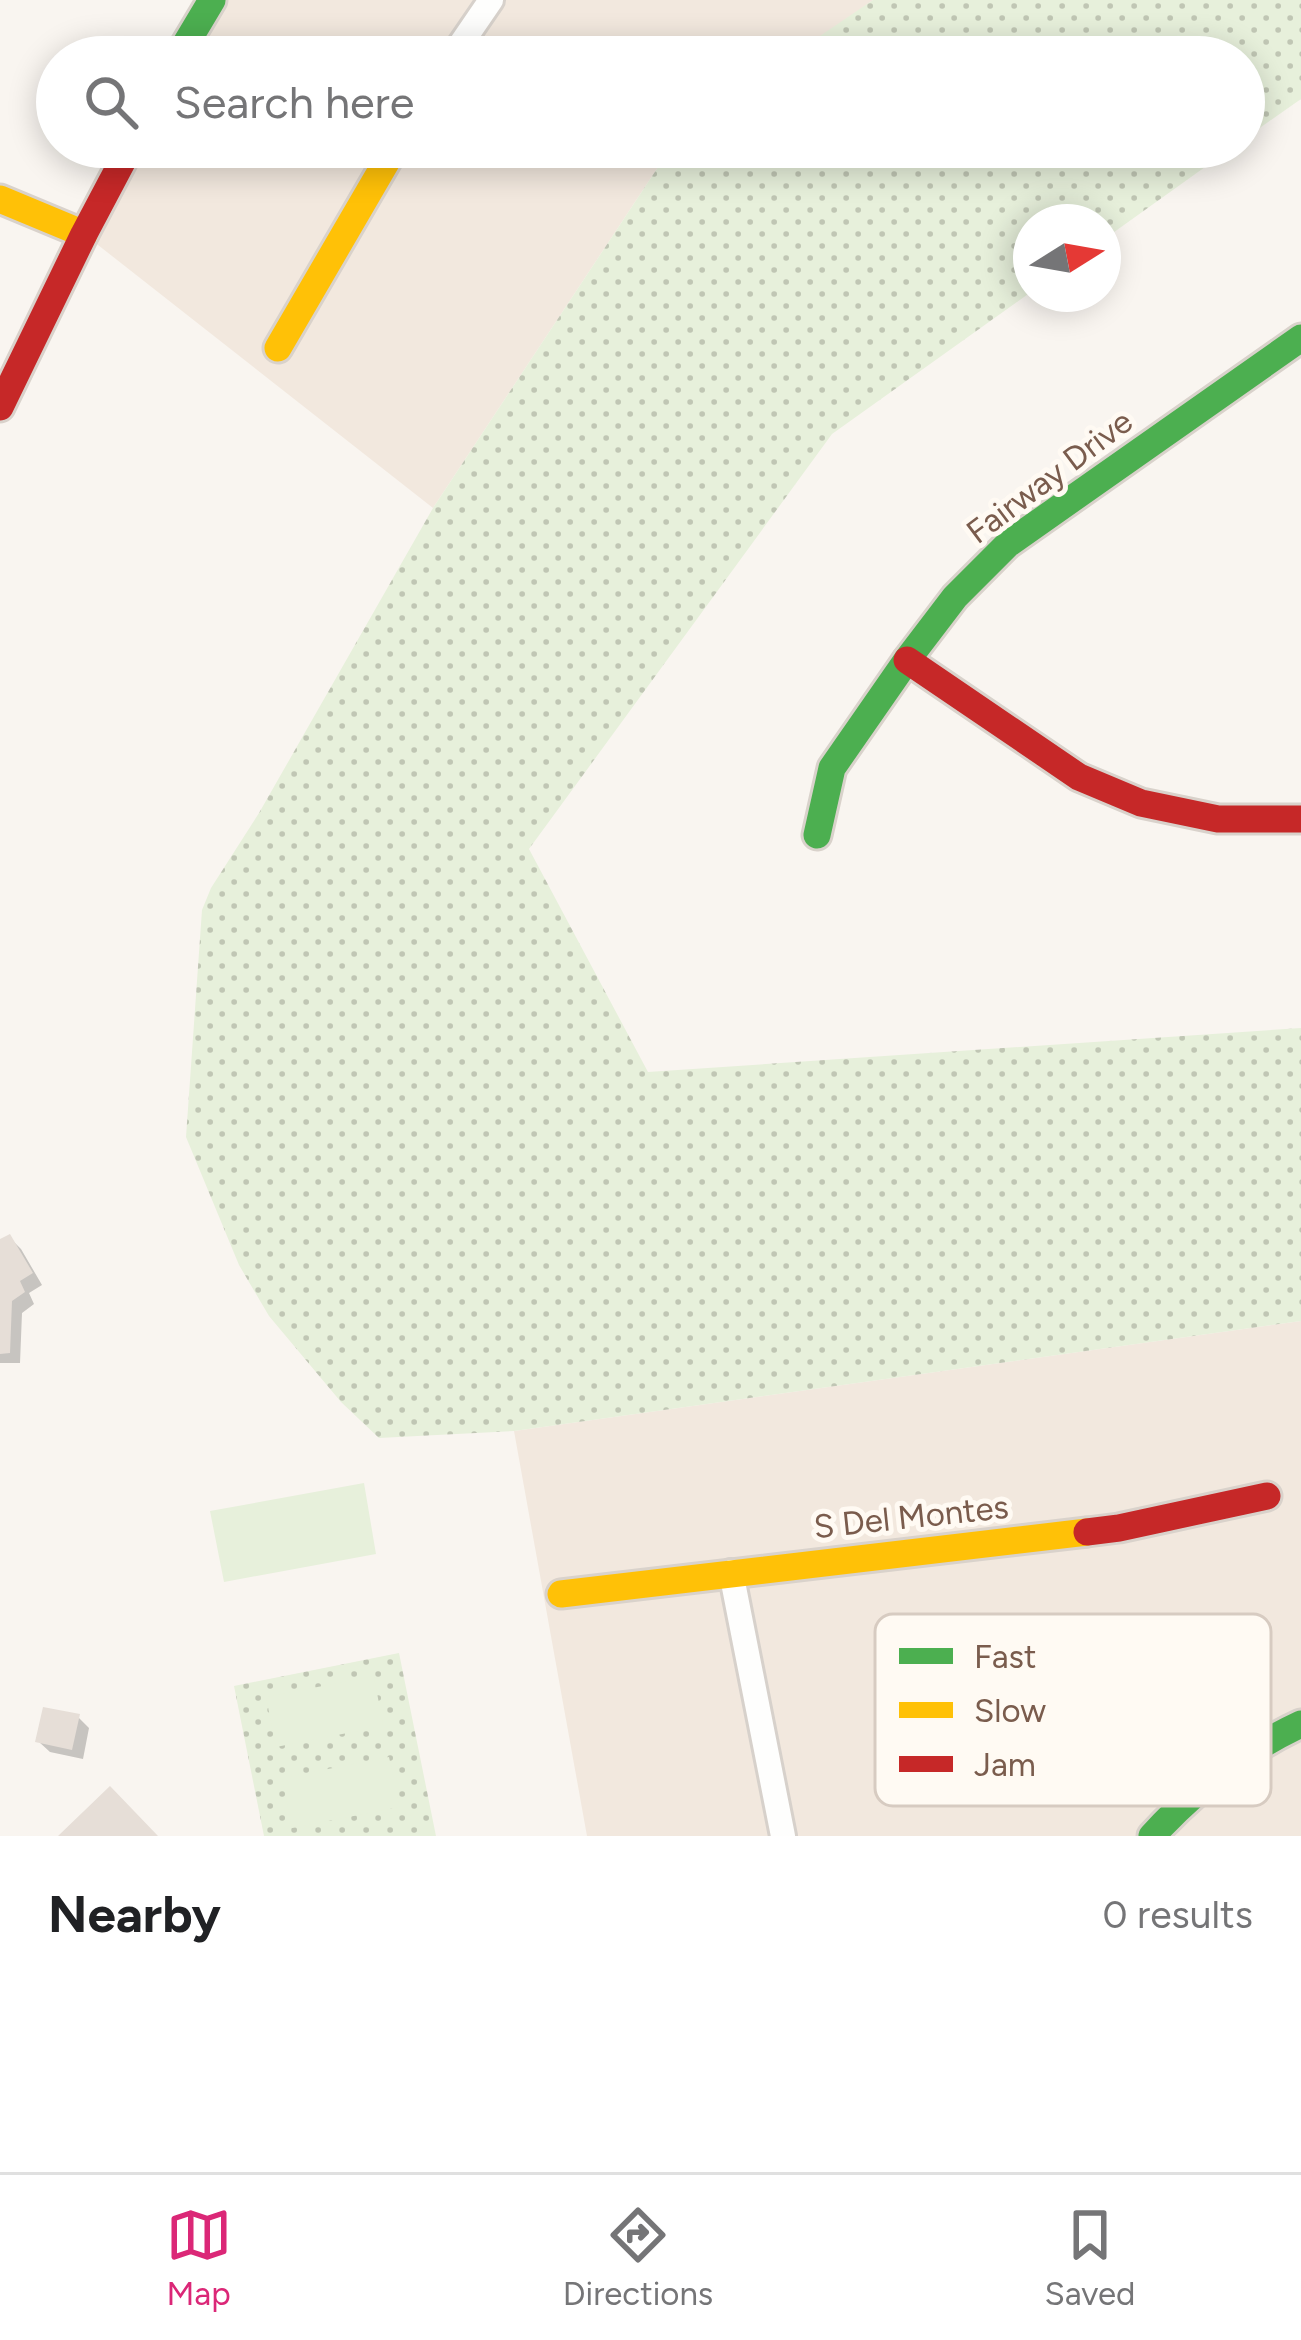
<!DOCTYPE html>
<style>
body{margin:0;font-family:Figtree,sans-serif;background:#f2f2f2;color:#202124}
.compass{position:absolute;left:1013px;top:204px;width:108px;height:108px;border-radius:50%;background:#fff;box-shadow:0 6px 30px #0003;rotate:79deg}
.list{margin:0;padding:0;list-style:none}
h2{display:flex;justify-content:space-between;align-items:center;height:156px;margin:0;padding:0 48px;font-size:51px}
h2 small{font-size:39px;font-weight:400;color:#757577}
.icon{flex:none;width:66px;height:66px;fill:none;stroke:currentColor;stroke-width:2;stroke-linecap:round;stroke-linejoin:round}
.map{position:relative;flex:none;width:1301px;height:1836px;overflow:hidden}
.search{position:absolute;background:#fff;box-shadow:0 6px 30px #0003;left:36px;right:36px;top:36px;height:132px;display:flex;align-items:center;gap:30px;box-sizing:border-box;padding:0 42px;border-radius:66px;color:#757577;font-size:45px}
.sheet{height:336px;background:#fff}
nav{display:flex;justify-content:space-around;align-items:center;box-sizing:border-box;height:168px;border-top:3px solid #e0e0e0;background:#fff;font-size:33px;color:#757577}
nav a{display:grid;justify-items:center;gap:6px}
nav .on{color:#db2777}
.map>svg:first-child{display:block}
.residential{fill:#f2e8de}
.green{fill:url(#green-dots)}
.pitch{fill:#e7f0db}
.shadow{fill:#0003}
.building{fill:#e6ded7}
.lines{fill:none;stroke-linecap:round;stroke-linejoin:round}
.street-casing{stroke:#d7d1cb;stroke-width:30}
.fast-casing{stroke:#d9d2cb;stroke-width:33}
.slow-casing{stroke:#d9d2cb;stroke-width:33}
.jam-casing{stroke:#d9d2cb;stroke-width:33}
.street{stroke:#fefefd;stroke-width:24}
.fast{stroke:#4caf50;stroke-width:27}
.slow{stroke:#ffc107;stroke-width:27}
.jam{stroke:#c62828;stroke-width:27}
.labels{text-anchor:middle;stroke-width:10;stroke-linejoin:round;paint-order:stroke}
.street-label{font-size:33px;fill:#7a5c4d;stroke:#fffaf3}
.key{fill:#fffaf3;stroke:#d7cbc1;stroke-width:3}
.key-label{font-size:33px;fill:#7a5c4d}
</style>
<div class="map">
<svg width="1301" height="1836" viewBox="0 0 1301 1836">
<defs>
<pattern id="green-dots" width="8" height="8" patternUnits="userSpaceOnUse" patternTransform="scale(3)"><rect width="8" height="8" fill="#e7f0db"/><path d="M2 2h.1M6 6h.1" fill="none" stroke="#c0c6b4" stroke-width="1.8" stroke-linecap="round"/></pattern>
</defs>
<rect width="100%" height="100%" fill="#f9f5f0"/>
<path class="residential" d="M 216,0 L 873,0 L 795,57 L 184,57 Z
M 133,147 L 676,147 L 666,155 L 433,508 L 84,234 Z
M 1301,1321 L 1301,1836 L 587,1836 L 514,1431 Z"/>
<path class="green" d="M 873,0 L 1301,0 L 1301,99 L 1244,139 L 1244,57 L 789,57 Z
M 674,147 L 1233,147 L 1103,240 L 1103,222 L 1031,222 L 1031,292 L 832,434 L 529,849 L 648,1072 L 1301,1028 L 1301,1321 L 514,1431 L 379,1438 L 341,1402 L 269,1316 L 239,1265 L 186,1137 L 202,910 L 211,888 L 259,813 L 433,508 L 666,155 Z
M 399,1653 L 436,1836 L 264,1836 L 234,1686 Z"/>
<path class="pitch" d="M 364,1483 L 376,1554 L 224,1582 L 210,1511 Z
M 374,1676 L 383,1726 L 276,1747 L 266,1697 Z
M 389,1757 L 400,1807 L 292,1828 L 282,1778 Z"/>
<path class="shadow" d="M 10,1238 L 21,1249 L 42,1285 L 29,1293 L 34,1304 L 22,1313 L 20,1363 L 0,1363 L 0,1243 Z
M 78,1717 L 89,1728 L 83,1759 L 50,1752 L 38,1741 Z"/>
<path class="building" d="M 10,1234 L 33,1273 L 20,1281 L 25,1292 L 12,1301 L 10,1353 L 0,1354 L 0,1239 Z
M 43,1707 L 80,1714 L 72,1750 L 35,1742 Z
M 110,1786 L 158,1836 L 58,1836 Z"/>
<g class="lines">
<g class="street-casing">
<path id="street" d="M 452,57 L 491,0
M 731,1572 L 783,1836"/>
</g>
<g class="fast-casing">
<path id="fast" d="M 178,57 L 212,0
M 817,835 L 832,768 L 907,660 L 955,597 L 1008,544 L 1301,338
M 1152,1836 C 1195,1789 1243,1751 1301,1724"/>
</g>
<g class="slow-casing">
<path id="slow" d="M 0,199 L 84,234
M 278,348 L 395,147
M 561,1594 L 1087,1532"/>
</g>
<g class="jam-casing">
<path id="jam" d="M 0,407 L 84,234 L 130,147
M 907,660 L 1079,777 L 1141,803 L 1218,819 L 1301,819
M 1087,1532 L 1119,1528 L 1267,1496"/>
</g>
<use href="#street" class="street"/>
<use href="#fast" class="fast"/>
<use href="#slow" class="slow"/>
<use href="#jam" class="jam"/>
</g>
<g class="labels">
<g class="street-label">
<text transform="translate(1049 476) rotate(-37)" y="12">Fairway Drive</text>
<text transform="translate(911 1516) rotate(-6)" y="12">S Del Montes</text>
</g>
</g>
<rect x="875" y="1614" width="396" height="192" rx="18" class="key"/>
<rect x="899" y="1648" width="54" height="16" fill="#4caf50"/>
<rect x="899" y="1702" width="54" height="16" fill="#ffc107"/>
<rect x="899" y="1756" width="54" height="16" fill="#c62828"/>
<g class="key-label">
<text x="974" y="1668">Fast</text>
<text x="974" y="1722">Slow</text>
<text x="974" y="1776">Jam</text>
</g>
</svg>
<svg class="compass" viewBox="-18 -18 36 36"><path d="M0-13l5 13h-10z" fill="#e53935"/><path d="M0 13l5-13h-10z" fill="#757577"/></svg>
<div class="search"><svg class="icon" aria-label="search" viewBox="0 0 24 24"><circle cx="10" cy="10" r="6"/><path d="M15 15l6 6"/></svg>Search here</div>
</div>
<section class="sheet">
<h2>Nearby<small>0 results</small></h2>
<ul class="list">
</ul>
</section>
<nav>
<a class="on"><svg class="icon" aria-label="map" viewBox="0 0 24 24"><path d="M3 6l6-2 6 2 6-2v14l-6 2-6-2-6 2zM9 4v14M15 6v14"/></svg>Map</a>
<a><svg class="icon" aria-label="directions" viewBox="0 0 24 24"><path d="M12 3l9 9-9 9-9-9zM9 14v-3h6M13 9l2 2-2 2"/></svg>Directions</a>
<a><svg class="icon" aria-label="saved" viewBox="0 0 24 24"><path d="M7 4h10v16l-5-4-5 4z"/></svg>Saved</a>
</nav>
